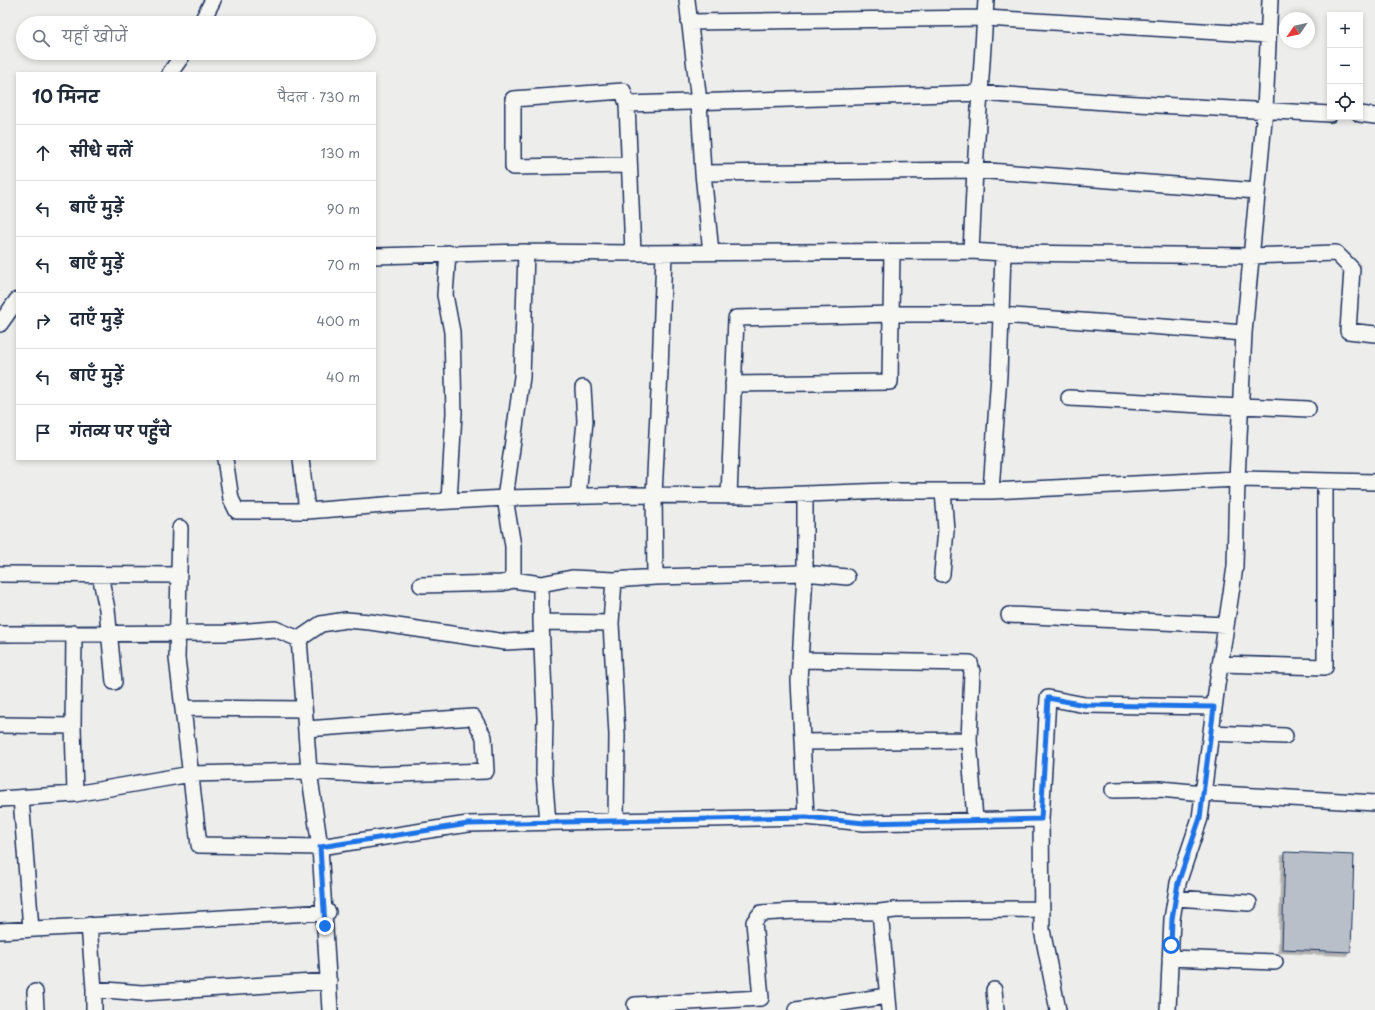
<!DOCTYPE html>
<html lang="hi">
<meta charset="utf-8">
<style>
body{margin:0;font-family:"Playpen Sans","Playpen Sans Deva",sans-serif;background:#f6f6f7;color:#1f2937}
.controls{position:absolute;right:12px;top:12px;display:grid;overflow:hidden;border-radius:0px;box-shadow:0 2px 6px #0003}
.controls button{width:36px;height:36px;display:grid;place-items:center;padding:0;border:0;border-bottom:1px solid #e0e1e3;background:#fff;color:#1f2937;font:20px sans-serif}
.compass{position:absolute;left:1279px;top:12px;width:36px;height:36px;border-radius:50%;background:#fff;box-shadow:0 2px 6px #0003;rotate:236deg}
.stop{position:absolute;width:12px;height:12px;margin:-9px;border:3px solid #1a73e8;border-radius:50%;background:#fff}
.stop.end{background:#1a73e8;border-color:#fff;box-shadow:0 1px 4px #0008}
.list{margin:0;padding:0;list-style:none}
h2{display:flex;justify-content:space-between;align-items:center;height:52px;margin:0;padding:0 16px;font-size:17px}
h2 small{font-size:13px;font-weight:400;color:#747a83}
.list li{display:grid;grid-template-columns:26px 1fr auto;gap:12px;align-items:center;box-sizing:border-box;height:56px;padding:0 16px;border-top:1px solid #e0e1e3}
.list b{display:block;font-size:15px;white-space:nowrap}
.list em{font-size:13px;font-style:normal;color:#747a83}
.icon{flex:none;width:22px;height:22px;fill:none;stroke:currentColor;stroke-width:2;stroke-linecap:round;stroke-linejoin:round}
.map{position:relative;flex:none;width:1375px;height:1010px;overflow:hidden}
.search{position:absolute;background:#fff;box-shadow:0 2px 6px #0003;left:16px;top:16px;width:360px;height:44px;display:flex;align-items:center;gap:10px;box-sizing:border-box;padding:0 14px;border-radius:22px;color:#747a83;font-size:15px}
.panel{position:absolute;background:#fff;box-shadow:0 2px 6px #0003;left:16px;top:72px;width:360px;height:388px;border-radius:0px}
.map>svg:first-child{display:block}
.building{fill:#b9bfc8;stroke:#1b2f5e;filter:url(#shadow)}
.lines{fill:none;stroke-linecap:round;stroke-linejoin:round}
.minor-casing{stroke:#1b2f5e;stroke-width:18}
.minor{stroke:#f6f6f2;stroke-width:15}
.route{stroke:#1a73e8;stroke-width:5}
</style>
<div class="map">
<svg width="1375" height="1010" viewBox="0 0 1375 1010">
<defs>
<filter id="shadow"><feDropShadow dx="-3.5" dy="3.5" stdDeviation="0" flood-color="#0004"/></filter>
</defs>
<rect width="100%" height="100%" fill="#edeeec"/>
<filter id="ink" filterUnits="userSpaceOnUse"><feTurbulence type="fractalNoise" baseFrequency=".025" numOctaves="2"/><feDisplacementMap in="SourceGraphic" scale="8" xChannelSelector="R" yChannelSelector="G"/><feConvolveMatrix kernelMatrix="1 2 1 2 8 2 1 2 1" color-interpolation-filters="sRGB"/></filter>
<g filter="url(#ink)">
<path class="building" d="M 1285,852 L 1354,855 L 1351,952 L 1282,949 Z"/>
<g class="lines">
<g class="minor-casing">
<path id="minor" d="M 687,0 L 699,102 L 703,173 L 975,170 L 1257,191
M 689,22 L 986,18 L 1268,35
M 201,23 L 213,0
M 170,73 L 184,53
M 627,104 L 980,93 L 1119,103 L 1330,114
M 1360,114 L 1375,116
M 629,165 L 513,167 L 513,99 L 623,91 L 627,104 L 633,253 L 971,251
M 703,173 L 711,253
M 448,253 L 445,295 L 452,332 L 454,413 L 449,501
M 1003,253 L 1251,256 L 1336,253 L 1352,269 L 1348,331 L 1375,334
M 375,256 L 526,252 L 633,253
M 0,324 L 17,300
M 733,384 L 890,382 L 892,252
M 1069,398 L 1240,407 L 1242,406 L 1308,409
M 225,459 L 231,499 L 237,511 L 307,511 L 397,504 L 505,498 L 632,495 L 753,496 L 887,491 L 991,491 L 999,375 L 1003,253 L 971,251 L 975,170 L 986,0
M 301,459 L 307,511
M 991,491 L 1237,479 L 1375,482
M 805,494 L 805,573 L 799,681 L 806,817 L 864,823 L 1041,819 L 1042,930 L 1058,1010
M 729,496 L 736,318 L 892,314 L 1000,314 L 1001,315 L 1244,333
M 578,497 L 585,421 L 583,388
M 180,528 L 177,658 L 199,845 L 320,847 L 468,824 L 806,817
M 0,574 L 179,575
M 942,574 L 946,530 L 943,491
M 100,575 L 107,609 L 114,682
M 655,577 L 654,495 L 660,371 L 664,253
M 513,580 L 513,546 L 505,498 L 522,377 L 526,252
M 614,580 L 611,623 L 617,735 L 616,821
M 541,584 L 541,622 L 545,718 L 544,772 L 548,823
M 421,585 L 502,583 L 513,580 L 541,584 L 572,578 L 614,580 L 655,577 L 805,573 L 847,577
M 1009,615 L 1226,625
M 541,622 L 611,623
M 74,633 L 73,726 L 75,794
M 0,634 L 225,633 L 275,629 L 299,639
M 299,639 L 309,771 L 320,847 L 330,1010
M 299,639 L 321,624 L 346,620 L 370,622 L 505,642 L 542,640
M 800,660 L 970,663 L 972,672 L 969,740 L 975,820
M 1220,664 L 1325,667 L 1325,481
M 183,708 L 304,709
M 0,725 L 73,726
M 1211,733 L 1285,736
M 802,742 L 969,740
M 1113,790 L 1160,789 L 1203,793 L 1375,803
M 21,798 L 31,929
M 0,799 L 75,794 L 191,774 L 309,771 L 370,775 L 486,771 L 484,737 L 473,717 L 306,729
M 1041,819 L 1048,698 L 1085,705 L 1214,707
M 1176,898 L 1249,903
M 880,912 L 889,1010
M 89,925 L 94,989 L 94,1010
M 0,931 L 328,912
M 1170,958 L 1275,962
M 94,989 L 142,993 L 329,981
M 994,990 L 996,1010
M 35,992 L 36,1010
M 635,1005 L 761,998 L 754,922 L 761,913 L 796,911 L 880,912 L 895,910 L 1041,909
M 796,1010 L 887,996
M 1168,1010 L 1172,919 L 1178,883 L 1200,818 L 1217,685 L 1235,567 L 1237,479 L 1244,333 L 1265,110 L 1270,0"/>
</g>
<use href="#minor" class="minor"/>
</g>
</g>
<g class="lines" filter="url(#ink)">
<path class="route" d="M 325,926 L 320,847 L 468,824 L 806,817 L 864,823 L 1041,819 L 1048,698 L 1085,705 L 1214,707 L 1200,818 L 1178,883 L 1172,919 L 1171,945"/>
</g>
</svg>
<div class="controls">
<button>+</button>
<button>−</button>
<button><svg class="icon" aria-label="locate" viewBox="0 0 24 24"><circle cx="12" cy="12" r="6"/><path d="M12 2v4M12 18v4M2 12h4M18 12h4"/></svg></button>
</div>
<svg class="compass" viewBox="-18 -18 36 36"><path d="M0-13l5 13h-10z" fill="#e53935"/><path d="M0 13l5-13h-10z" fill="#747a83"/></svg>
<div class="stop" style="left:1171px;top:945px"></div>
<div class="stop end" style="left:325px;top:926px"></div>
<div class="search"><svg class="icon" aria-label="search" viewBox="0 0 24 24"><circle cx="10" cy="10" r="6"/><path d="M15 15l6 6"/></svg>यहाँ खोजें</div>
<section class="panel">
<h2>10 मिनट<small>पैदल · 730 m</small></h2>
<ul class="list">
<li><svg class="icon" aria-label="ahead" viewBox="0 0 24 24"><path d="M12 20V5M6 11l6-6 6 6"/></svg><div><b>सीधे चलें</b></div><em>130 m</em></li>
<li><svg class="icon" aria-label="left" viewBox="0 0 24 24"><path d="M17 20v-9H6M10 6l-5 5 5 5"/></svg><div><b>बाएँ मुड़ें</b></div><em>90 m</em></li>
<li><svg class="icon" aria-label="left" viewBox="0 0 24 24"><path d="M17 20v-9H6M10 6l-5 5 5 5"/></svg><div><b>बाएँ मुड़ें</b></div><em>70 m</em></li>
<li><svg class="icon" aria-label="right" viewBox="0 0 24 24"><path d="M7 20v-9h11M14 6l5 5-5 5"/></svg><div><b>दाएँ मुड़ें</b></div><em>400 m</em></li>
<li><svg class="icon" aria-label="left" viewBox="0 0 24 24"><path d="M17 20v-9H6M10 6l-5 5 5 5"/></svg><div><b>बाएँ मुड़ें</b></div><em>40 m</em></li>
<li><svg class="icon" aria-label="arrive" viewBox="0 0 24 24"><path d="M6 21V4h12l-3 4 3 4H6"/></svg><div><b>गंतव्य पर पहुँचे</b></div></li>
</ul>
</section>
</div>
